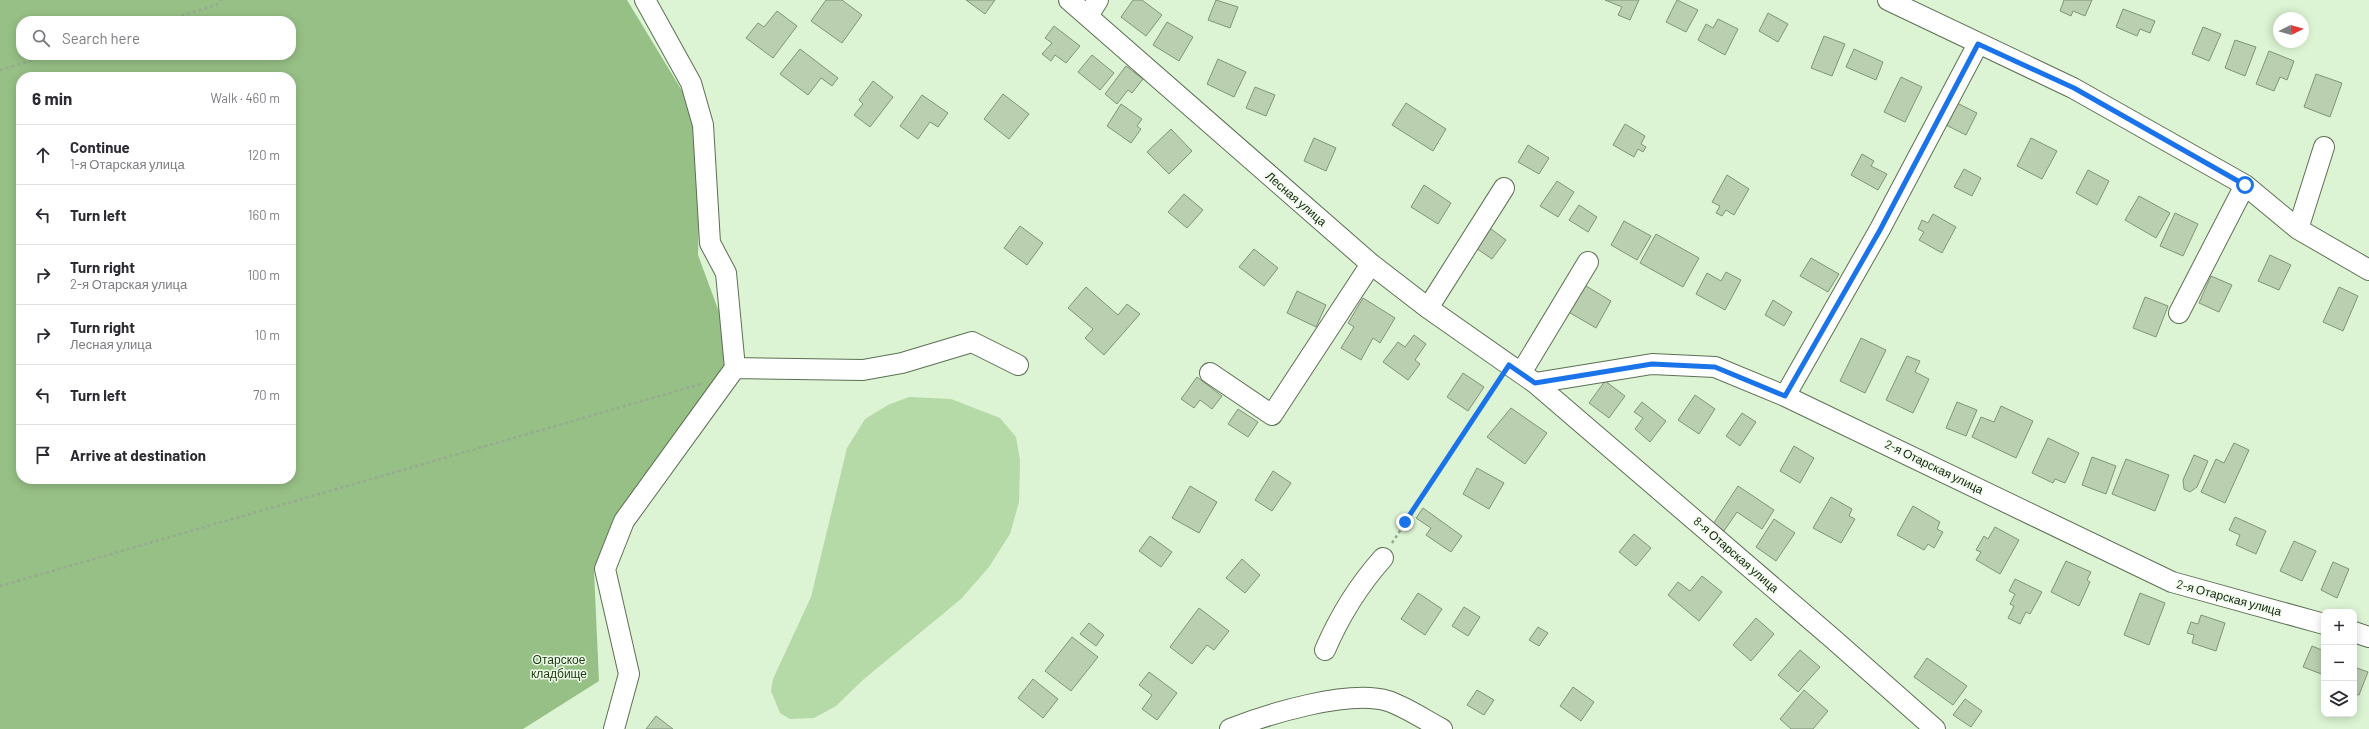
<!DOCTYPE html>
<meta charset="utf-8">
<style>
body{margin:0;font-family:Barlow,sans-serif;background:#f7f7f7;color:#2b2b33}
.controls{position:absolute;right:12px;bottom:12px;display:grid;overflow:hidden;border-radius:8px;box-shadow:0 2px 10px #0003}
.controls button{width:36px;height:36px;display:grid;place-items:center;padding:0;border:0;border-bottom:1px solid #e1e1e2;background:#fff;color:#2b2b33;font:20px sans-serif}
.compass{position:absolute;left:2273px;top:12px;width:36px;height:36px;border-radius:50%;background:#fff;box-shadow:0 2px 10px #0003;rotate:85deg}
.stop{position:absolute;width:12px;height:12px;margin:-9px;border:3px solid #1a73e8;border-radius:50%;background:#fff}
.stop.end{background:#1a73e8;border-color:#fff;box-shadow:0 1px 4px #0008}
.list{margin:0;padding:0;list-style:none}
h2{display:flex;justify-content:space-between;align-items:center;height:52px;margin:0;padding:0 16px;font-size:17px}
h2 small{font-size:13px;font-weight:400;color:#7c7c81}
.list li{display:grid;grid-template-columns:26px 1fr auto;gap:12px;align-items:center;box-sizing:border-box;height:60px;padding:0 16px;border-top:1px solid #e1e1e2}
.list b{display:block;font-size:15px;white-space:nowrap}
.list p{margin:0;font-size:13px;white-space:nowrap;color:#7c7c81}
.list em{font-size:13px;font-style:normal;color:#7c7c81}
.icon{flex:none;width:22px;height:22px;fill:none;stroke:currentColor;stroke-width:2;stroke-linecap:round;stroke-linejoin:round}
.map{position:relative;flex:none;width:2369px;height:729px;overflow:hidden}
.search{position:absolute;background:#fff;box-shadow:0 2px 10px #0003;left:16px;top:16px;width:280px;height:44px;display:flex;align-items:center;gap:10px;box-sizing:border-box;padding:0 14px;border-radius:16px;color:#7c7c81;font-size:15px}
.panel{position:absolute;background:#fff;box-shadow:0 2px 10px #0003;left:16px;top:72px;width:280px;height:412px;border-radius:16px}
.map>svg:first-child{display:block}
.green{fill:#b5d9a7}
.forest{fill:#97c086;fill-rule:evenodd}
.building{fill:#b9cfb0;stroke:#809578}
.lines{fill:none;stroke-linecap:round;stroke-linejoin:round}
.minor-casing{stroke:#5c7054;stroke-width:22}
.path{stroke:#97aa90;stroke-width:2.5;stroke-dasharray:3 3;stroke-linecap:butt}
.minor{stroke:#fff;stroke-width:20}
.route{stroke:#1a73e8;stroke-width:5}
.labels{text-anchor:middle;stroke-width:3;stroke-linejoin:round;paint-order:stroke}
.street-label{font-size:12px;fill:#171f14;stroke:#effeea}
.park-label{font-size:12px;fill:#1c370f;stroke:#effeea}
</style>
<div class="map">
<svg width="2369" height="729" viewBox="0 0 2369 729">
<rect width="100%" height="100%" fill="#dcf4d3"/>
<path class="green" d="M 909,397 L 951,399 L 1000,418 L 1016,437 L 1020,460 L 1019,502 L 1010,534 L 989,567 L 961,599 L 864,679 L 836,706 L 814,718 L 790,719 L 780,713 L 771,691 L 773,679 L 811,597 L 847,448 L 865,419 L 888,405 Z"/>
<path class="forest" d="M 0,0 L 627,0 L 701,122 L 698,255 L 725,328 L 724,371 L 618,520 L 594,571 L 599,681 L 523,729 L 0,729 ZM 21,21 L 291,21 L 291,55 L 21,55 ZM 21,77 L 291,77 L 291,479 L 21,479 Z"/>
<path class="building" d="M 826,0 L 842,0 L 862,15 L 842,43 L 811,21 Z
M 966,0 L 995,0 L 985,14 Z
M 1133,0 L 1142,0 L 1162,15 L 1146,36 L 1121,17 Z
M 1216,0 L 1238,7 L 1230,28 L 1208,20 Z
M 1605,0 L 1639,0 L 1630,20 L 1618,15 L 1622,7 Z
M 1677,0 L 1698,10 L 1686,32 L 1666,22 Z
M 2064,0 L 2092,0 L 2085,16 L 2073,11 L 2071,16 L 2060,11 Z
M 2123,9 L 2155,21 L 2150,33 L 2140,29 L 2137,36 L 2116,27 Z
M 777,11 L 797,26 L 773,58 L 746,38 L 758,23 L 764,27 Z
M 1768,13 L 1788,24 L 1778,42 L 1759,31 Z
M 1718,19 L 1738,29 L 1725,55 L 1698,40 L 1706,24 L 1713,28 Z
M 1167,22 L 1193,37 L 1179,61 L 1153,45 Z
M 1054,26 L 1080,46 L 1066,63 L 1055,55 L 1051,61 L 1042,54 L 1052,43 L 1045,38 Z
M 2203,27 L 2221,34 L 2209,61 L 2192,54 Z
M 1824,36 L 1845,44 L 1832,76 L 1811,68 Z
M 2235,40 L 2256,47 L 2245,76 L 2225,68 Z
M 800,49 L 838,78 L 832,86 L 821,78 L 808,95 L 780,74 Z
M 1854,49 L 1883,62 L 1876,80 L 1846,67 Z
M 2269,51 L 2294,61 L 2287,80 L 2280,77 L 2274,91 L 2256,84 Z
M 1092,55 L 1114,73 L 1100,90 L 1078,72 Z
M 1218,59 L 1246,72 L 1234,97 L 1207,84 Z
M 1126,66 L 1143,79 L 1132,93 L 1128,90 L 1117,104 L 1105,94 Z
M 2316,74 L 2342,83 L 2330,117 L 2304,107 Z
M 1901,77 L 1922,87 L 1905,122 L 1884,112 Z
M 873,81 L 893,97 L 870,127 L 854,115 L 863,104 L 859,100 Z
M 1255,87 L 1275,95 L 1266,116 L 1246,108 Z
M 1003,94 L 1029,114 L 1009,139 L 984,119 Z
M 922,95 L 948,113 L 938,127 L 930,122 L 918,139 L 900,126 Z
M 1406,103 L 1446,129 L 1433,151 L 1392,125 Z
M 1957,103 L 1977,113 L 1966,135 L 1946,125 Z
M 1121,104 L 1142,119 L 1137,126 L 1141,129 L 1131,143 L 1107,126 Z
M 1625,124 L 1645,136 L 1641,144 L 1646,147 L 1643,152 L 1638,149 L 1634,157 L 1613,145 Z
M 1171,129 L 1192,151 L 1169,174 L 1147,152 Z
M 1314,138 L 1336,148 L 1326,171 L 1304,161 Z
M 2031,138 L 2057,151 L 2042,179 L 2017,166 Z
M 1528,145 L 1549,158 L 1539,174 L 1518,162 Z
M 1862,154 L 1874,161 L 1871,166 L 1887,174 L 1878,190 L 1851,175 Z
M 1964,169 L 1981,178 L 1972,196 L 1954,187 Z
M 2088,170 L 2109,181 L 2097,205 L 2076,193 Z
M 1727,175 L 1749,189 L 1734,215 L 1726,210 L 1722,216 L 1716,213 L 1720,206 L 1712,202 Z
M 1557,181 L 1574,192 L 1558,217 L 1540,206 Z
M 1424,185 L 1451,203 L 1438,224 L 1411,207 Z
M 1184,194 L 1203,210 L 1187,228 L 1168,212 Z
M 2139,196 L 2170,213 L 2156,238 L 2125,220 Z
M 1579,205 L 1597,217 L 1588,232 L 1569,220 Z
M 2175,213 L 2198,224 L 2183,256 L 2160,246 Z
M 1933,214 L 1956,227 L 1942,253 L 1919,240 L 1924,232 L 1918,229 L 1922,220 L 1928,223 Z
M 1624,221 L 1651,236 L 1637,260 L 1611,245 Z
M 1020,226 L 1043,243 L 1027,265 L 1004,248 Z
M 1487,226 L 1506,240 L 1492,259 L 1473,246 Z
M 1656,234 L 1699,258 L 1683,287 L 1640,263 Z
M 1254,249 L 1278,268 L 1264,286 L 1239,267 Z
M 2270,255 L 2291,265 L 2279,290 L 2258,281 Z
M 1811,258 L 1839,274 L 1828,292 L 1800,276 Z
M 1726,272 L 1741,280 L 1725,310 L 1696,294 L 1707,273 L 1721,281 Z
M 2211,276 L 2232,285 L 2219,312 L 2199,303 Z
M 1581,283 L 1611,301 L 1596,328 L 1565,310 Z
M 1086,287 L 1118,315 L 1127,304 L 1140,314 L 1104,355 L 1085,338 L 1093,329 L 1068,308 Z
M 2339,287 L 2358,296 L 2343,331 L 2323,322 Z
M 1297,291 L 1326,305 L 1316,327 L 1287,313 Z
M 2145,297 L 2168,306 L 2156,337 L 2133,328 Z
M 1363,298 L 1395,318 L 1380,343 L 1373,338 L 1361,360 L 1341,348 L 1354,327 L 1348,323 Z
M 1773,300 L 1792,312 L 1784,326 L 1765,315 Z
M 1414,335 L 1426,344 L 1415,360 L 1420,364 L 1408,380 L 1383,362 L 1398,342 L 1405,347 Z
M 1861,338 L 1886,350 L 1865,393 L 1840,381 Z
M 1907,356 L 1920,361 L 1915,372 L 1929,379 L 1913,413 L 1886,400 Z
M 1463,373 L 1484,387 L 1468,411 L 1447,397 Z
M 1197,377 L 1222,396 L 1212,409 L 1200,400 L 1194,408 L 1181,399 Z
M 1605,381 L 1625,396 L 1609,418 L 1589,403 Z
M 1695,395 L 1715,409 L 1699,434 L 1678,420 Z
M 1642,402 L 1666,421 L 1650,442 L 1635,429 L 1643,418 L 1634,412 Z
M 1957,402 L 1977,410 L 1966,436 L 1946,428 Z
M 2001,406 L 2033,421 L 2016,458 L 1972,437 L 1981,417 L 1994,422 Z
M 1511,408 L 1547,433 L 1525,464 L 1487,437 Z
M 1238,409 L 1258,422 L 1248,437 L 1228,424 Z
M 1742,413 L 1756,422 L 1740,446 L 1726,436 Z
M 2048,438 L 2079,453 L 2065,483 L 2055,479 L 2053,483 L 2032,473 Z
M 2234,443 L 2249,450 L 2225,503 L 2201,492 L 2216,459 L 2224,463 Z
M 1794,446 L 1814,458 L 1800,483 L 1780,471 Z
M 2194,455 L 2208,461 L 2197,487 L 2190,492 L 2184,489 L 2183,480 Z
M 2092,457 L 2116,466 L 2106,494 L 2082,485 Z
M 2126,459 L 2169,475 L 2155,511 L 2112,494 Z
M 1477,468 L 1504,483 L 1489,509 L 1463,494 Z
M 1273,471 L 1291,483 L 1272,511 L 1255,500 Z
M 1190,486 L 1217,502 L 1199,533 L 1172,518 Z
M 1738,486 L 1774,510 L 1762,529 L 1737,512 L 1724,531 L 1713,524 Z
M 1831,497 L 1852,509 L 1849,516 L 1855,519 L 1841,543 L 1813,528 Z
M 1913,506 L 1940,522 L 1937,529 L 1943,532 L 1934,548 L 1928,544 L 1924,550 L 1897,535 Z
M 1423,508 L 1462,536 L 1451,552 L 1426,535 L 1431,528 L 1416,518 Z
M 2235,517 L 2266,531 L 2256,554 L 2236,545 L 2240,535 L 2229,530 Z
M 1774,519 L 1795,533 L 1776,561 L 1756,547 Z
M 1995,527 L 2019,540 L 2000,574 L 1976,560 L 1981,552 L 1976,550 L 1984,536 L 1988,539 Z
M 1634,534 L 1651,548 L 1636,566 L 1619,552 Z
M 1150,536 L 1172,552 L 1161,567 L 1139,551 Z
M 2294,541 L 2316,551 L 2302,581 L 2280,571 Z
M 1242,559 L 1260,575 L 1245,593 L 1226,578 Z
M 2066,561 L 2091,572 L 2087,580 L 2090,582 L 2079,606 L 2051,592 Z
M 2333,562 L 2349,569 L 2337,598 L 2321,590 Z
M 1702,576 L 1722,592 L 1699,621 L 1668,595 L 1678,582 L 1690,591 Z
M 2015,579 L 2042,592 L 2030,614 L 2026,612 L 2020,624 L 2008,618 L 2014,606 L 2010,604 L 2015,594 L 2009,591 Z
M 1418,593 L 1442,609 L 1425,635 L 1401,619 Z
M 2140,593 L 2165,603 L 2149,645 L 2124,635 Z
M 1464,607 L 1480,617 L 1468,636 L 1452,626 Z
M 1199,608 L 1229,631 L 1214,650 L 1207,645 L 1192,664 L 1170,647 Z
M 2201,615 L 2225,623 L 2216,651 L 2192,643 L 2194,635 L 2187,633 L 2191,622 L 2198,624 Z
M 1756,618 L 1774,634 L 1751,661 L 1733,645 Z
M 1089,623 L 1104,635 L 1096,646 L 1080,634 Z
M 1538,627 L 1548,633 L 1539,646 L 1529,640 Z
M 1072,637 L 1098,657 L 1071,691 L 1045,671 Z
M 2312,646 L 2324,651 L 2324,675 L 2303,667 Z
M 1800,650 L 1820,667 L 1798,692 L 1778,675 Z
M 1927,658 L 1967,686 L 1953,705 L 1914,677 Z
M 2354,667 L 2368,672 L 2359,695 L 2354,694 Z
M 1149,672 L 1177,693 L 1157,720 L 1142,709 L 1152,695 L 1139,685 Z
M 1033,679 L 1058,699 L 1043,718 L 1018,698 Z
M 1573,687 L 1594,702 L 1581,721 L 1560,706 Z
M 1477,690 L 1494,700 L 1484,715 L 1467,705 Z
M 1804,690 L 1828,711 L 1813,729 L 1791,729 L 1780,719 Z
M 1965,699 L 1982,711 L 1971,727 L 1953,715 Z
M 656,716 L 673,729 L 646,729 Z"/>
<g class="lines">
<g class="minor-casing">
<path id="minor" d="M 1069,0 L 1371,264 L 1428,308 L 1535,383 L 1832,638 L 1935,729
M 1888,0 L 2073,88 L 2245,185 L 2298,229 L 2369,270
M 1088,16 L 1098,0
M 2298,229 L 2324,147
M 1428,308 L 1504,188
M 2179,313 L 2245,185
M 735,368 L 863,370 L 902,363 L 972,342 L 1018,365
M 1210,373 L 1272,415 L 1371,264
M 1521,373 L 1588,262
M 1535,383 L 1652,364 L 1715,367 L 1785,396 L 2172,582 L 2324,624
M 1785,396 L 1880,229 L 1978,44
M 2354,632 L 2369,637
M 1325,650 C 1340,615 1358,586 1383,558
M 614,729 L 629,674 L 605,569 L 624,521 L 735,368 L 726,273 L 710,243 L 703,125 L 691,83 L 645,0
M 1230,729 C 1268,714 1349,689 1388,701 C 1406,707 1425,720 1442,729"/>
</g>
<path class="path" d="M 164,21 L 216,5 L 221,0
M 0,70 L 50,55
M 1392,543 L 1499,380
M 0,586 L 701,384"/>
<use href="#minor" class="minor"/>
</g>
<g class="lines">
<path class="route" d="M 1405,522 L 1509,365 L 1535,383 L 1652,364 L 1715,367 L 1785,396 L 1880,230 L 1978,44 L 2074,88 L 2245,185"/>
</g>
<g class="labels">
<g class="street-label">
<text transform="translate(1296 199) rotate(41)" y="4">Лесная улица</text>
<text transform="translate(1934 467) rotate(26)" y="4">2-я Отарская улица</text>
<text transform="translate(1736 555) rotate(41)" y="4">8-я Отарская улица</text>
<text transform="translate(2229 598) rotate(15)" y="4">2-я Отарская улица</text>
</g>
<g class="park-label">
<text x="559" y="664">Отарское<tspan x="559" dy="14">кладбище</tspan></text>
</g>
</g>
</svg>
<div class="controls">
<button>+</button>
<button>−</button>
<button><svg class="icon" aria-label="layers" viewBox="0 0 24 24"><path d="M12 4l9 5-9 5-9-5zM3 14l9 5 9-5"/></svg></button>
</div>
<svg class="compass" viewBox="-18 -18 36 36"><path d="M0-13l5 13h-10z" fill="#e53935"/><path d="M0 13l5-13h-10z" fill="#7c7c81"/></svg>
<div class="stop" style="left:2245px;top:185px"></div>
<div class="stop end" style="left:1405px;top:522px"></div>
<div class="search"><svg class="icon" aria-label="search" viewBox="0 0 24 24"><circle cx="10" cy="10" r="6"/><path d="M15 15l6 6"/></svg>Search here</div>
<section class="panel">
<h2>6 min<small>Walk · 460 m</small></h2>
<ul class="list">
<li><svg class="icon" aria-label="ahead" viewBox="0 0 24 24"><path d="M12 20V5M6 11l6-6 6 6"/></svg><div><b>Continue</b><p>1-я Отарская улица</p></div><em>120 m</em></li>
<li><svg class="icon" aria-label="left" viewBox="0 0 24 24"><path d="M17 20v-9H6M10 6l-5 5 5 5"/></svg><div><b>Turn left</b></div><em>160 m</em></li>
<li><svg class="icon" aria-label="right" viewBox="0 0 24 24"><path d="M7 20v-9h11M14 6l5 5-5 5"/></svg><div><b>Turn right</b><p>2-я Отарская улица</p></div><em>100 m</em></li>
<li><svg class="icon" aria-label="right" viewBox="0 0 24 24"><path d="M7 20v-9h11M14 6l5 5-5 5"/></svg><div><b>Turn right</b><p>Лесная улица</p></div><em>10 m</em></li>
<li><svg class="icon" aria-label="left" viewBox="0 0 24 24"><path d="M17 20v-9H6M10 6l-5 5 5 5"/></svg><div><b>Turn left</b></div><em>70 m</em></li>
<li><svg class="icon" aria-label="arrive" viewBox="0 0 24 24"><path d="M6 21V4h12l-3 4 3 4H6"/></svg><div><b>Arrive at destination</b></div></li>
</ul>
</section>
</div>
